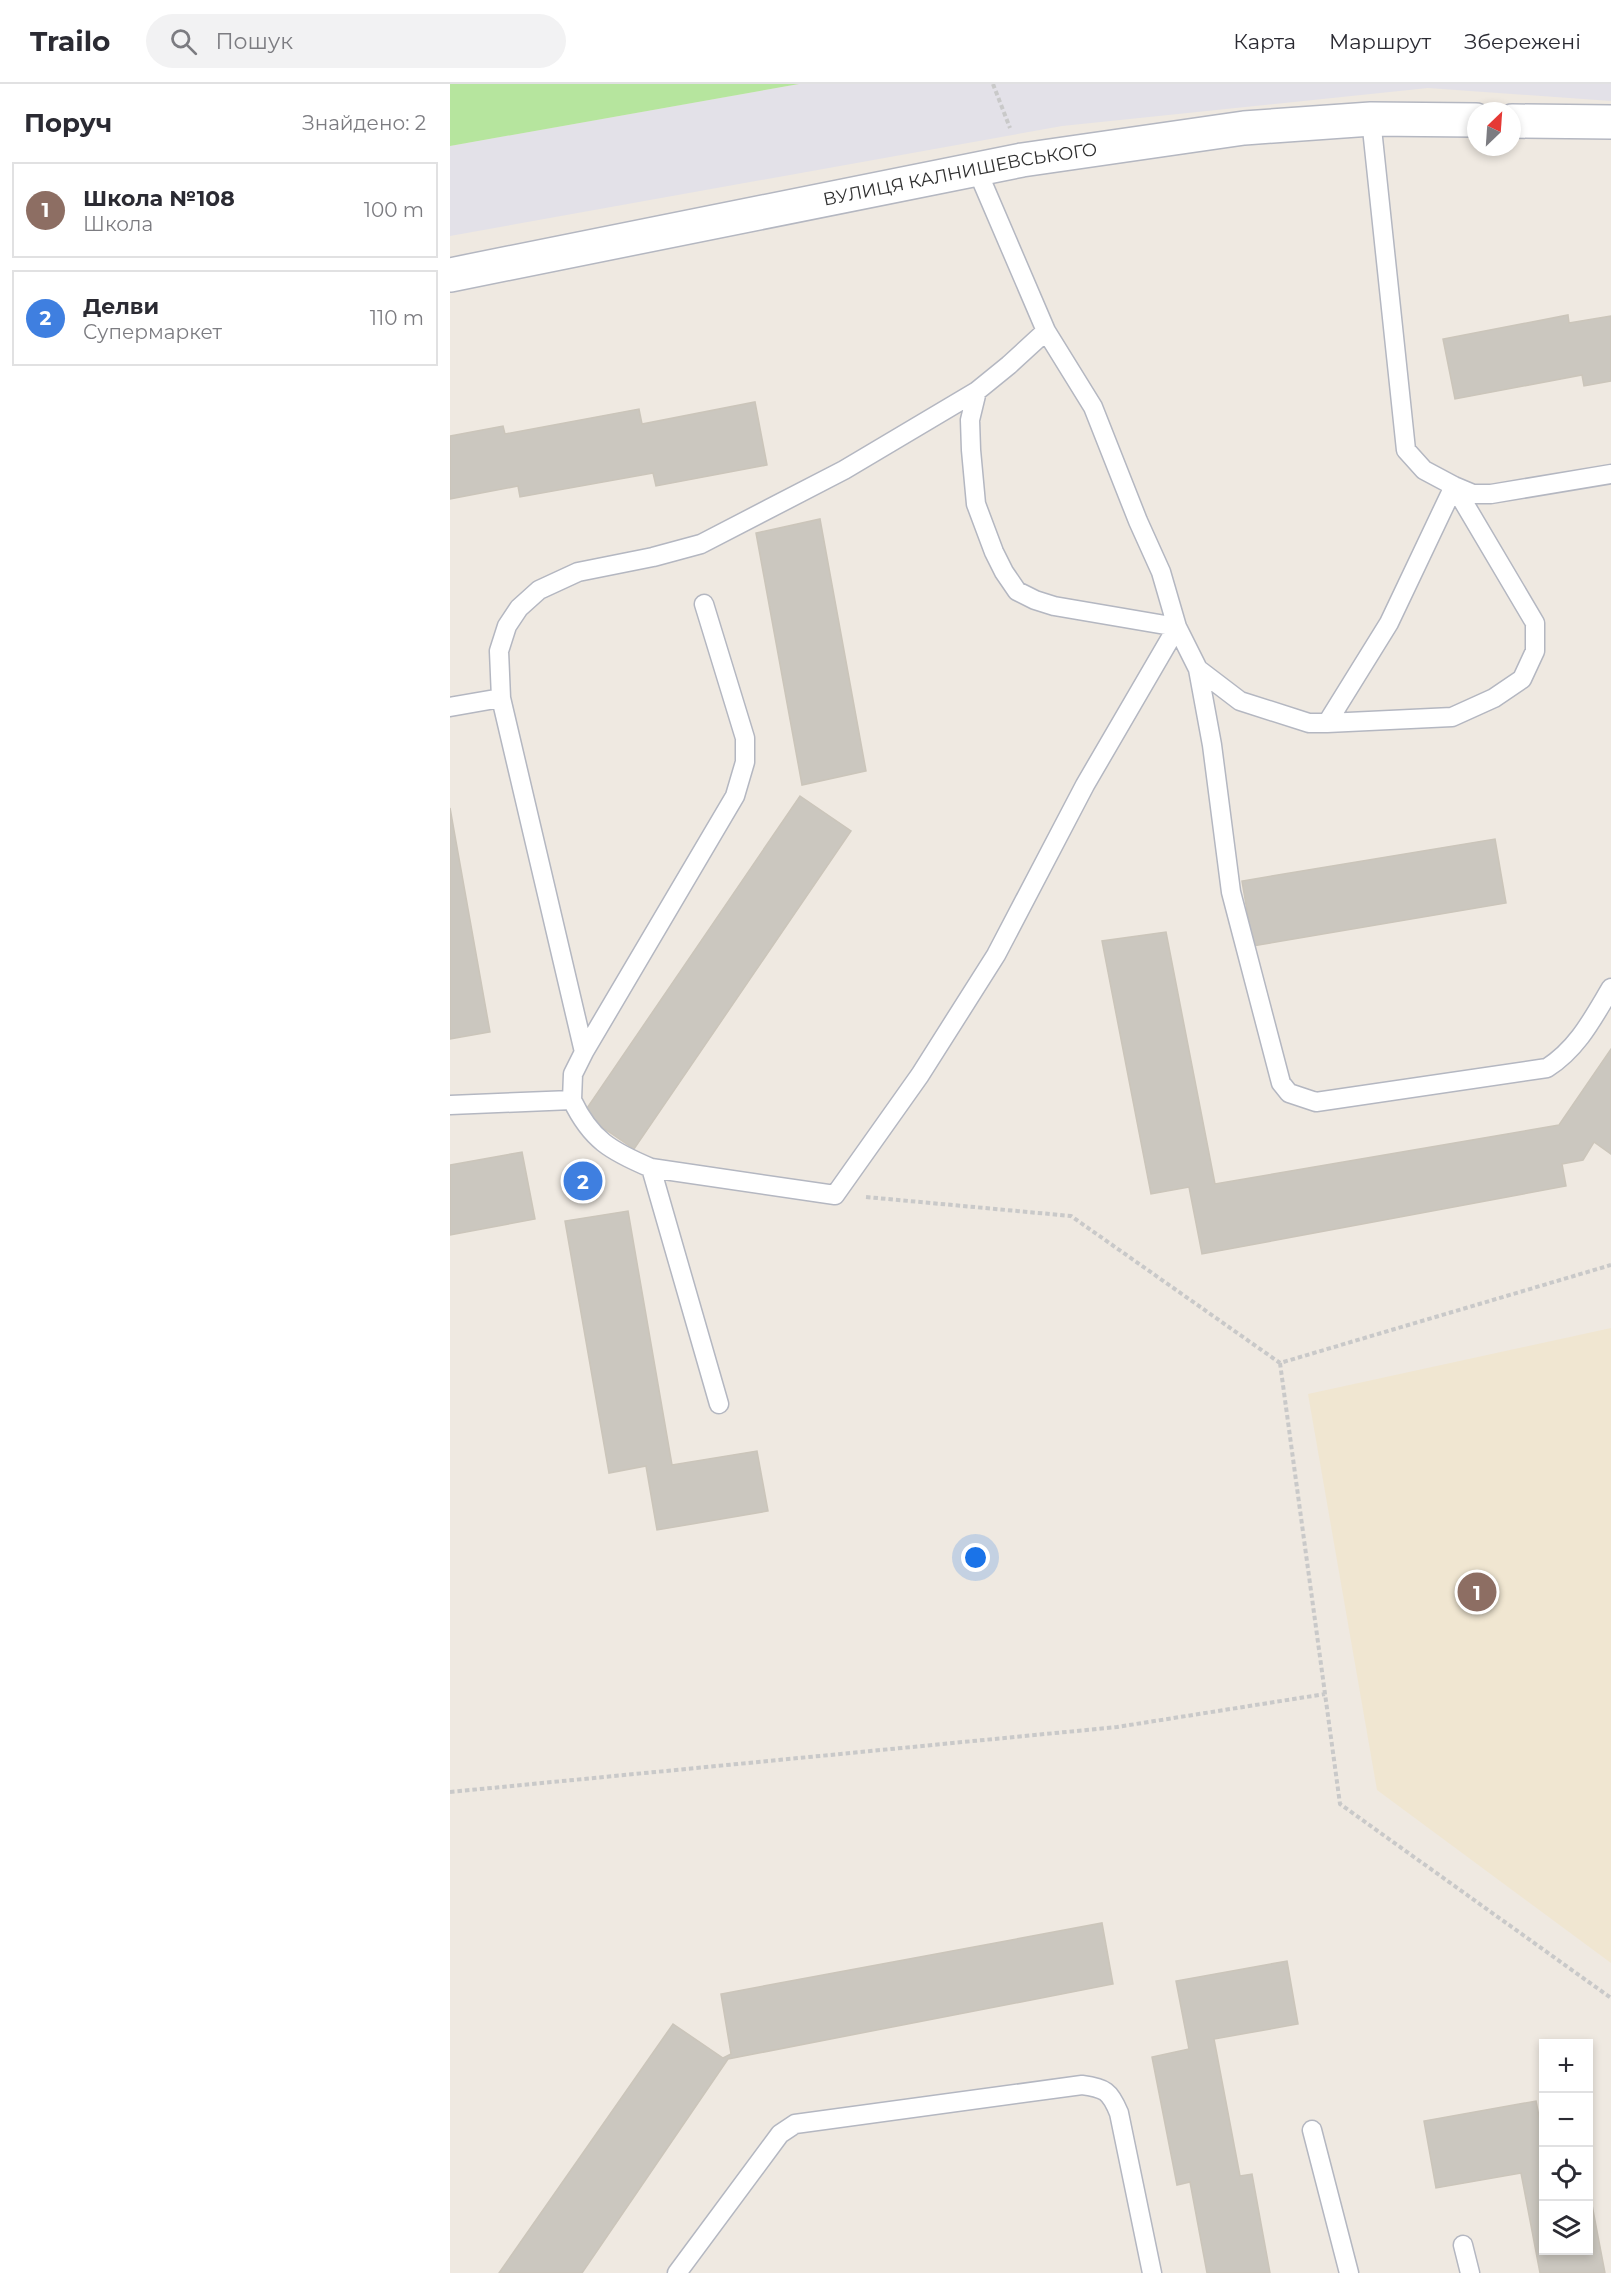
<!DOCTYPE html>
<html lang="uk">
<meta charset="utf-8">
<style>
body{margin:0;font-family:Montserrat,sans-serif;background:#f2f2f3;color:#2b2b33}
.controls{position:absolute;right:18px;bottom:18px;display:grid;overflow:hidden;border-radius:0px;box-shadow:0 3px 9px #0003}
.controls button{width:54px;height:54px;display:grid;place-items:center;padding:0;border:0;border-bottom:2px solid #e1e1e2;background:#fff;color:#2b2b33;font:30px sans-serif}
.compass{position:absolute;left:1017px;top:18px;width:54px;height:54px;border-radius:50%;background:#fff;box-shadow:0 3px 9px #0003;rotate:25deg}
.you{position:absolute;left:526px;top:1474px;width:21px;height:21px;margin:-15px;border:4px solid #fff;border-radius:50%;background:#1a73e8;box-shadow:0 0 0 9px #1a73e833}
.badge{display:grid;place-items:center;width:39px;height:39px;border-radius:50%;background:#111827;color:#fff;font-size:20px;font-weight:700}
.pin{position:absolute;translate:-50% -50%;border:3px solid #fff;box-shadow:0 2px 6px #0006}
.list{margin:0;padding:0;list-style:none}
h2{display:flex;justify-content:space-between;align-items:center;height:78px;margin:0;padding:0 24px;font-size:26px}
h2 small{font-size:20px;font-weight:400;color:#7c7c81}
.list li{display:grid;grid-template-columns:39px 1fr auto;gap:18px;align-items:center;box-sizing:border-box;height:96px;margin:0 12px 12px;padding:0 12px;border:2px solid #e1e1e2;border-radius:0px}
.list b{display:block;font-size:22px;white-space:nowrap}
.list p{margin:0;font-size:20px;white-space:nowrap;color:#7c7c81}
.list em{font-size:20px;font-style:normal;color:#7c7c81}
.icon{flex:none;width:33px;height:33px;fill:none;stroke:currentColor;stroke-width:2;stroke-linecap:round;stroke-linejoin:round}
.map{position:relative;flex:none;width:1161px;height:2189px;overflow:hidden}
header{display:flex;align-items:center;gap:36px;box-sizing:border-box;height:84px;padding:0 30px;background:#fff;border-bottom:2px solid #e1e1e2}
header strong{font-size:28px}
nav{display:flex;gap:33px;margin-inline-start:auto;font-size:21px}
.search{width:420px;height:54px;background:#f2f2f3;display:flex;align-items:center;gap:15px;box-sizing:border-box;padding:0 21px;border-radius:33px;color:#7c7c81;font-size:22px}
main{display:flex}
aside{flex:1;background:#fff}
.map>svg:first-child{display:block}
.industrial{fill:#e3e1e8}
.education{fill:#f0e6d1}
.green{fill:#b6e59e}
.building{fill:#cbc7bf;stroke:#cbc5ba;stroke-width:1.5}
.lines{fill:none;stroke-linecap:round;stroke-linejoin:round}
.service-casing{stroke:#b4b7c1;stroke-width:21}
.tertiary-casing{stroke:#b4b7c1;stroke-width:36}
.path{stroke:#c9c9c9;stroke-width:4;stroke-dasharray:4.5 3;stroke-linecap:butt}
.service{stroke:#fff;stroke-width:18}
.tertiary{stroke:#fff;stroke-width:33}
.labels{text-anchor:middle;stroke-width:6;stroke-linejoin:round;paint-order:stroke}
.street-label{font-size:18px;fill:#2e2e2e;stroke:#fff}
</style>
<header>
<strong>Trailo</strong>
<div class="search"><svg class="icon" aria-label="search" viewBox="0 0 24 24"><circle cx="10" cy="10" r="6"/><path d="M15 15l6 6"/></svg>Пошук</div>
<nav><a>Карта</a><a>Маршрут</a><a>Збережені</a></nav>
</header>
<main>
<aside>
<h2>Поруч<small>Знайдено: 2</small></h2>
<ul class="list">
<li><span class="badge" style="background:#8d6e63">1</span><div><b>Школа №108</b><p>Школа</p></div><em>100 m</em></li>
<li><span class="badge" style="background:#3f7fe0">2</span><div><b>Делви</b><p>Супермаркет</p></div><em>110 m</em></li>
</ul>
</aside>
<div class="map">
<svg width="1161" height="2189" viewBox="0 0 1161 2189">
<rect width="100%" height="100%" fill="#efe9e1"/>
<path class="industrial" d="M 349,0 L 1161,0 L 1161,17 L 978,4 L 612,42 L 0,152 L 0,62 Z"/>
<path class="education" d="M 1161,1244 L 1161,1879 L 927,1706 L 858,1310 Z"/>
<path class="green" d="M 0,0 L 349,0 L 0,62 Z"/>
<path class="building" d="M 1118,231 L 1119,239 L 1161,232 L 1161,297 L 1134,302 L 1132,291 L 1005,315 L 993,255 Z
M 305,318 L 317,381 L 206,402 L 203,389 L 70,413 L 68,402 L 0,415 L 0,352 L 53,342 L 55,350 L 189,325 L 192,340 Z
M 370,435 L 416,687 L 352,701 L 306,449 Z
M 350,712 L 401,747 L 184,1065 L 133,1030 Z
M 0,724 L 40,948 L 0,955 Z
M 1045,755 L 1056,819 L 803,862 L 792,797 Z
M 716,848 L 765,1100 L 1109,1041 L 1161,965 L 1161,1070 L 1144,1058 L 1133,1076 L 1112,1080 L 1116,1102 L 752,1170 L 739,1103 L 701,1110 L 652,857 Z
M 72,1068 L 85,1135 L 0,1151 L 0,1081 Z
M 178,1127 L 222,1381 L 307,1367 L 318,1427 L 207,1446 L 196,1382 L 159,1389 L 115,1137 Z
M 652,1839 L 663,1900 L 278,1975 L 132,2189 L 49,2189 L 223,1940 L 273,1974 L 281,1970 L 271,1910 Z
M 837,1877 L 848,1940 L 764,1955 L 790,2092 L 802,2090 L 820,2189 L 757,2189 L 740,2098 L 727,2101 L 702,1973 L 739,1965 L 726,1897 Z
M 1086,2017 L 1094,2058 L 1094,2166 L 1138,2166 L 1138,2100 L 1155,2189 L 1090,2189 L 1071,2089 L 986,2104 L 974,2037 Z"/>
<g class="lines">
<g class="service-casing">
<path id="service" d="M 921,35 L 956,366 L 974,386 L 1004,402 L 1023,410 L 1041,410 L 1161,390
M 527,86 L 596,247 L 643,323 L 688,437 L 711,488 L 727,543 L 748,585 L 762,661 L 781,808 L 831,999 L 839,1009 L 866,1018 L 1097,984 C 1128,964 1143,934 1161,904
M 748,585 L 790,617 L 859,639 L 877,639 L 1002,633 L 1044,614 L 1072,595 L 1085,567 L 1085,539 L 1004,402 L 939,539 L 877,639
M 0,623 L 51,614
M 134,968 L 51,614 L 49,567 L 57,542 L 69,524 L 89,506 L 128,488 L 203,473 L 251,460 L 394,386 L 527,307
M 122,1016 C 141,1056 161,1067 201,1084 L 269,1320
M 0,1021 L 122,1016 L 123,990 L 134,968 L 285,712 L 295,678 L 295,654 L 254,520
M 201,1084 L 385,1111 L 470,991 L 546,871 L 635,701 L 727,543 L 604,522 L 585,516 L 567,507 L 554,488 L 544,468 L 526,420 L 521,366 L 520,336 L 527,307 L 559,281 L 596,247
M 862,2046 L 899,2189
M 1013,2161 L 1020,2189
M 227,2189 L 330,2050 L 345,2040 L 632,2001 C 655,2004 660,2007 669,2029 L 702,2189"/>
</g>
<g class="tertiary-casing">
<g id="tertiary">
<path d="M 1062,37 L 1161,38"/>
<path id="s1" d="M 0,191 L 572,76 L 794,44 L 921,35 L 1026,36"/>
</g>
</g>
<path class="path" d="M 543,0 L 560,44
M 416,1113 L 621,1132 L 830,1279 L 1161,1181
M 830,1279 L 890,1720 L 1161,1914
M 0,1708 L 667,1643 L 875,1610"/>
<use href="#service" class="service"/>
<use href="#tertiary" class="tertiary"/>
</g>
<g class="labels">
<g class="street-label">
<text dy="6" stroke="none"><textPath href="#s1" startOffset="520">ВУЛИЦЯ КАЛНИШЕВСЬКОГО</textPath></text>
</g>
</g>
</svg>
<div class="controls">
<button>+</button>
<button>−</button>
<button><svg class="icon" aria-label="locate" viewBox="0 0 24 24"><circle cx="12" cy="12" r="6"/><path d="M12 2v4M12 18v4M2 12h4M18 12h4"/></svg></button>
<button><svg class="icon" aria-label="layers" viewBox="0 0 24 24"><path d="M12 4l9 5-9 5-9-5zM3 14l9 5 9-5"/></svg></button>
</div>
<svg class="compass" viewBox="-18 -18 36 36"><path d="M0-13l5 13h-10z" fill="#e53935"/><path d="M0 13l5-13h-10z" fill="#7c7c81"/></svg>
<div class="you"></div>
<div class="pin badge" style="left:1027px;top:1508px;background:#8d6e63">1</div>
<div class="pin badge" style="left:133px;top:1097px;background:#3f7fe0">2</div>
</div>
</main>
